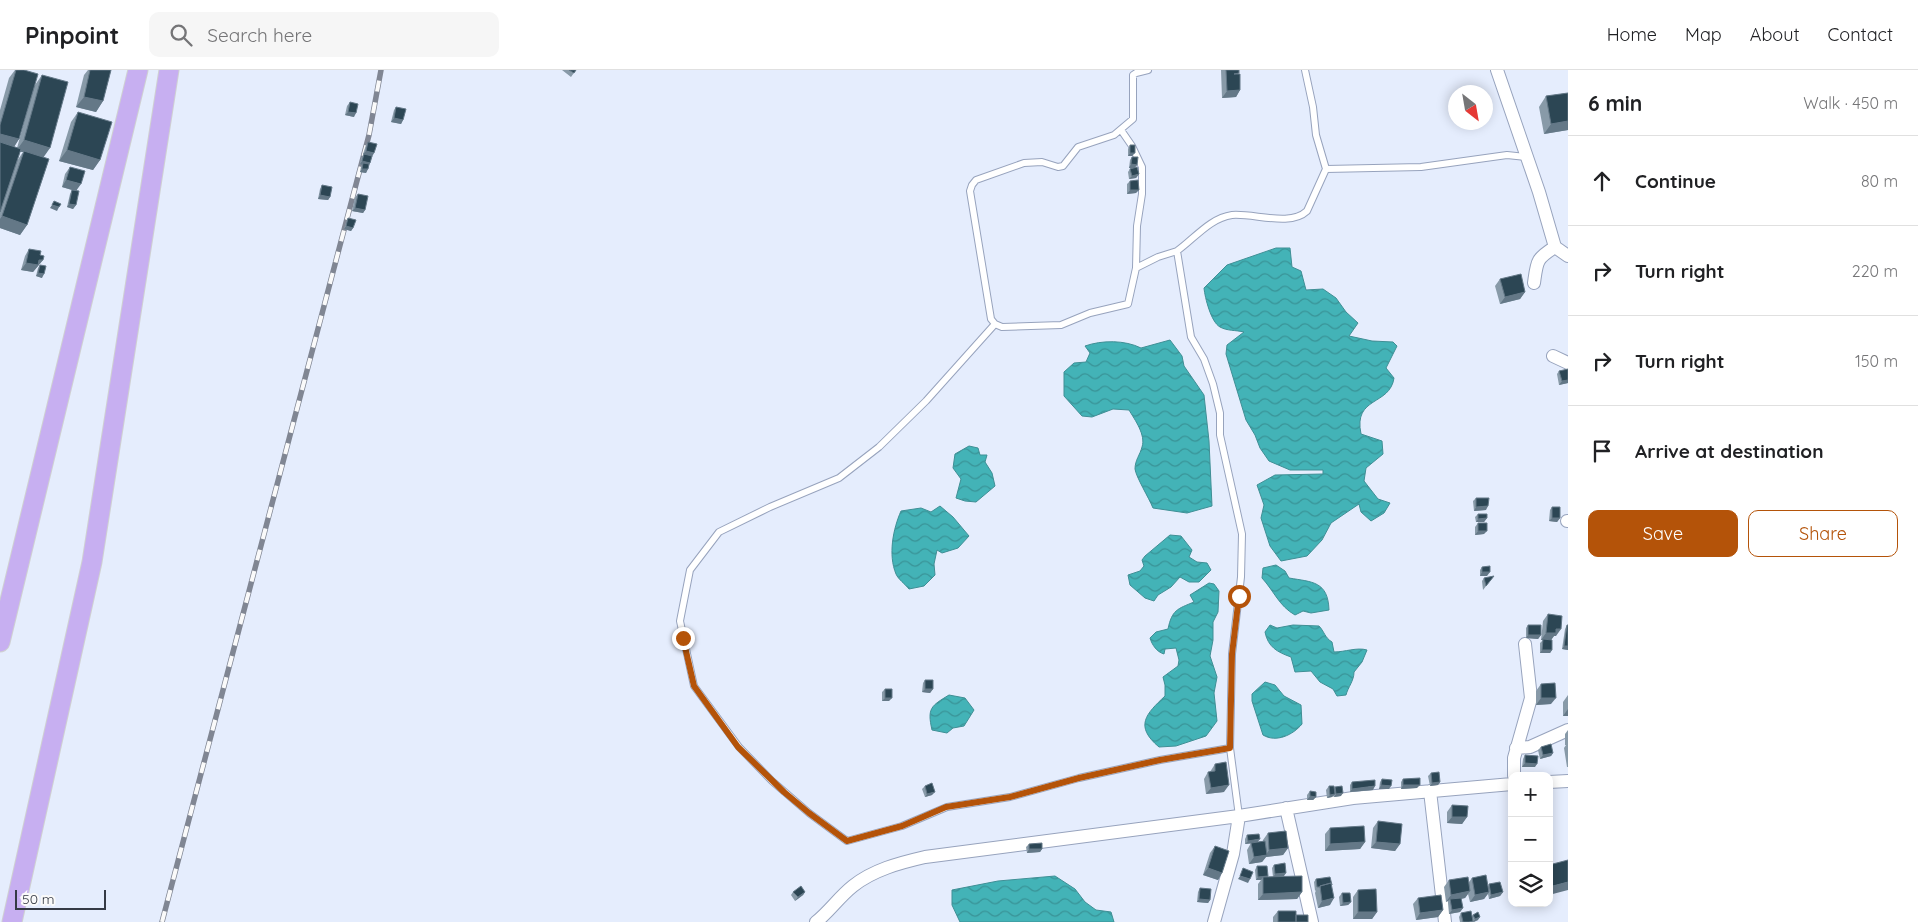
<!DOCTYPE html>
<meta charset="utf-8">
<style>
body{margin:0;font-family:Quicksand,sans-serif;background:#f6f6f6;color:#202124}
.controls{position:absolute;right:15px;bottom:15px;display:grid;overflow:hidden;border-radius:10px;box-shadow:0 2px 12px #0003}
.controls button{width:45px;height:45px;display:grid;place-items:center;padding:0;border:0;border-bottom:1px solid #e0e0e0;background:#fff;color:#202124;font:25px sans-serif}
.compass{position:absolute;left:1448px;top:15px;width:45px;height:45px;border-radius:50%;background:#fff;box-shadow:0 2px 12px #0003;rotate:149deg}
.scale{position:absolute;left:15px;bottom:12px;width:91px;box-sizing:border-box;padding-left:5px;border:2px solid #353a45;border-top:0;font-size:14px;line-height:18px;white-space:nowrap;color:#353a45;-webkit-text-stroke:4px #fafafa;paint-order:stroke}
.stop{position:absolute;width:15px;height:15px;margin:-11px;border:4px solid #b45309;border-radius:50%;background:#fff}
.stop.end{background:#b45309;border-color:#fff;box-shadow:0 1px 5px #0008}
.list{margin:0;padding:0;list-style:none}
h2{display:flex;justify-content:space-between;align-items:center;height:65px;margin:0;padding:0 20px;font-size:21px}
h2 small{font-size:16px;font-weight:400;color:#757577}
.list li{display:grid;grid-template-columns:32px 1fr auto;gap:15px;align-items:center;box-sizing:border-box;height:90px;padding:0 20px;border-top:1px solid #e0e0e0}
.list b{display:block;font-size:19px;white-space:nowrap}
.list em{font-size:16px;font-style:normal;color:#757577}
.actions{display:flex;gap:10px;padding:15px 20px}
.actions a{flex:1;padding:11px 0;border:1px solid #b45309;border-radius:10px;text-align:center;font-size:18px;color:#b45309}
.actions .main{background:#b45309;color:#fff}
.icon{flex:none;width:28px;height:28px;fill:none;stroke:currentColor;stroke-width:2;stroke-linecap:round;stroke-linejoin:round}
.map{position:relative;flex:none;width:1568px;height:852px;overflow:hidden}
header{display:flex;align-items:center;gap:30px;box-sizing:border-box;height:70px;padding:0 25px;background:#fff;border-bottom:1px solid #e0e0e0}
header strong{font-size:24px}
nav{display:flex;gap:28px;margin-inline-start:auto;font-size:18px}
.search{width:350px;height:45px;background:#f6f6f6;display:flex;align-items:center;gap:12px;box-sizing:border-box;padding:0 18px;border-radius:10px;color:#757577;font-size:19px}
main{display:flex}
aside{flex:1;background:#fff}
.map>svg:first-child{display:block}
.water{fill:url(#water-waves);stroke:#3f8f95}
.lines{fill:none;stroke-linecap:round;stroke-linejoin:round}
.lane-casing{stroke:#97a3bd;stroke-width:8}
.street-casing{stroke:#97a3bd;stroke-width:14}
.primary-casing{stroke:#cfd0d2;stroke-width:21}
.lane{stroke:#fff;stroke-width:6}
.street{stroke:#fff;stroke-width:12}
.primary{stroke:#c7aff1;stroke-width:19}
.rail-casing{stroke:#808693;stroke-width:5.5}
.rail{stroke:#fafafa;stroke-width:4;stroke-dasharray:11;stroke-linecap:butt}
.wall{fill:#889aa8;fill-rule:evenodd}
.shaded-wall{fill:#647887}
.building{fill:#2c4654;stroke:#647887}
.route{stroke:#b45309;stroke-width:6}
</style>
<header>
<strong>Pinpoint</strong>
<div class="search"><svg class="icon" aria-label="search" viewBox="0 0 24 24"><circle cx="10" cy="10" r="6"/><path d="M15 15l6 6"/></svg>Search here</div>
<nav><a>Home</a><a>Map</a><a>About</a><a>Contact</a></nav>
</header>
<main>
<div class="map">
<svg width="1568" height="852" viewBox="0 0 1568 852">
<defs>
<pattern id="water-waves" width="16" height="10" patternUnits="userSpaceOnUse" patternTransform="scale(1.25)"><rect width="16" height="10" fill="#43b3b7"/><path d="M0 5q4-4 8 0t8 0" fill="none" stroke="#399397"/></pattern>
</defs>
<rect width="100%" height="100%" fill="#e5edfd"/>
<path class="water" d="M 1276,178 L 1290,178 L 1292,197 L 1301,201 L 1306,220 L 1323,219 L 1336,228 L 1346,242 L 1358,253 L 1349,266 L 1372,271 L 1393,272 L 1397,276 L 1386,298 L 1394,308 C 1390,336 1353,326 1361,364 L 1382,371 L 1383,384 L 1366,398 L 1364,411 L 1378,429 L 1390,433 L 1384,443 L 1371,451 L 1361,442 L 1359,434 L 1331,453 L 1322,470 L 1307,486 L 1281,491 L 1270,476 L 1261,448 L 1264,435 L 1257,415 L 1275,405 L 1323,404 L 1323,400 L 1290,400 L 1269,391 L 1260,378 L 1255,365 L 1246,350 L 1226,284 L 1227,275 L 1244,262 C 1236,260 1227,261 1220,257 C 1211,252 1205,228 1204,218 L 1227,195 Z
M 1170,270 L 1182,286 L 1184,296 L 1204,325 L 1209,371 L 1212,436 L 1187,443 L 1153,438 C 1149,428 1136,407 1135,399 C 1135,390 1140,385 1142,377 C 1146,365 1135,350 1129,340 L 1113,339 L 1092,347 L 1082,346 L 1064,326 L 1064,302 L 1074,293 L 1086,292 L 1090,283 L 1085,276 C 1102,270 1125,270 1141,278 Z
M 969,376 L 978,378 L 980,385 L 987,385 L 985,392 L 992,403 L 995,416 L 976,432 L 965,431 L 956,428 L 961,409 L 953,398 L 955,384 Z
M 940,436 L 953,447 L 969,466 L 958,478 L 942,483 L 937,480 L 934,494 L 935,505 L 924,516 L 909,519 C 905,514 898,509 896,504 C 888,485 893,459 901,441 L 921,438 L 931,442 Z
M 1170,465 L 1181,466 L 1192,480 L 1189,487 L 1197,492 L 1207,493 L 1211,500 L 1199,512 L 1189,512 L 1180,507 L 1171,517 L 1158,525 L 1154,531 L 1145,528 L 1130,515 L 1128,505 L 1140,501 L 1144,496 L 1142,490 L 1145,486 Z
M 1276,495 L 1285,501 L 1289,508 C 1312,512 1328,511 1329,540 L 1311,543 L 1303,541 L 1295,545 C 1279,536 1274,521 1262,508 L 1263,498 Z
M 1209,513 L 1214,514 L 1219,521 L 1218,542 L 1213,552 L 1213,570 L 1210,586 L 1217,607 L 1214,623 L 1217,651 L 1206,666 L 1176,676 L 1159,677 C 1134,656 1146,644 1165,626 L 1165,615 L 1163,607 L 1178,596 L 1179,590 L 1176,578 L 1165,579 L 1164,584 C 1157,582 1152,575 1150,568 L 1156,562 L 1168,559 C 1172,540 1177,539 1194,532 L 1190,525 Z
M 1270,555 L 1277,558 L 1293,555 L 1319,556 C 1324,561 1325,568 1332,572 L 1334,582 C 1345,582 1357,577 1367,580 L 1362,592 L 1354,602 C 1354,611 1348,617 1346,625 L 1337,626 L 1333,619 L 1320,612 L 1311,601 L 1295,602 L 1291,587 C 1277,582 1268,577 1265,562 Z
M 1265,612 L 1275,615 L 1284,626 L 1301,635 L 1302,654 C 1293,665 1276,673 1263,665 L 1252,631 L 1252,624 Z
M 949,625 L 965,628 L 974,640 L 964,656 L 953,658 L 947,663 L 932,660 C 927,638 931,636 949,625 Z
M 1055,806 L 1075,819 L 1085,832 L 1096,840 L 1111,842 L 1114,852 L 960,852 L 952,835 L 952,820 L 998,811 Z"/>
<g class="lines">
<g class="lane-casing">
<path id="lane" d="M 1148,0 L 1136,3 L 1133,5 L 1133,49 L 1114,65 L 1078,77 L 1063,96 L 1058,97 L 1042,92 L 1024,93 L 976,110 L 972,115 L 970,121 L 991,249 L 995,254 L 1002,257 L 1061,255 L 1090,243 L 1128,234 L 1136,198 L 1158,187 L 1177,181
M 1305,0 L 1313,37 L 1316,65 L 1326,99
M 1121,60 L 1132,76 L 1142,97 L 1142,124 L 1137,156 L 1136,198
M 995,254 L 926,331 L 879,377 L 839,408 L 770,437 L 719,462 L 690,500 L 680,551 L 694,616 L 739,677 L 772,711 L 809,743 L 847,771 L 902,756 L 947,737 L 1010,727 L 1079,708 L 1160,690 L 1230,678
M 1239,746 L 1230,678 L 1232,584 L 1241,507 L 1242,464 L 1220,365 L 1220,343 L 1213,314 L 1204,289 L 1191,267 L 1177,181 C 1194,169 1210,148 1232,145 C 1254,143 1290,157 1307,141 L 1326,99 L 1421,97 L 1507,85 L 1526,87"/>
</g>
<g class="street-casing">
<path id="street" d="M 1497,0 L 1539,122 L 1555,177 L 1568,186
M 1534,213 C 1537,191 1536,189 1555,177
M 1553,286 L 1568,293
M 1567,451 L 1568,451
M 1516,678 L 1530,677 L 1568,660
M 1514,706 L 1514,688 L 1531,628 L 1525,574
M 1549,712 L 1568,711
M 1430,721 L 1445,852
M 1286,738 L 1312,852
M 816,852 C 829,842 839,827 853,816 C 873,800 899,793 925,787 L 1239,746 L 1353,728 L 1512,714
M 1214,852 L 1233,784 L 1239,746"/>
</g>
<g class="primary-casing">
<path id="primary" d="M 0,572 L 138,0
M 12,852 L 92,492 L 169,0"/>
</g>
<use href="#lane" class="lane"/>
<use href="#street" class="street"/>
<use href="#primary" class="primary"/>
<g class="rail-casing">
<path id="rail" d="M 162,852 L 369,65 L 381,0"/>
</g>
<use href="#rail" class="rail"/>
</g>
<path class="wall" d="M 15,0 L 24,0 L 35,15 L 42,5 L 43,87 L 27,155 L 20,165 L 0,158 L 0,40 L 9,8 ZM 32,24 L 17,78 L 14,77 L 19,69 ZM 20,82 L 23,82 L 17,91 Z
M 88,0 L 111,0 L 103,31 L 96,42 L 76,37 L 84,5 Z
M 562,0 L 576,0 L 571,7 Z
M 1221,0 L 1239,0 L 1238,4 L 1240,20 L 1236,27 L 1222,28 Z
M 1568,23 L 1568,60 L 1544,64 L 1539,37 L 1546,26 Z
M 350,32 L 354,47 L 345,45 L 347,36 Z
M 396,37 L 403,50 L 401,54 L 391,52 L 394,40 Z
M 78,42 L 100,90 L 93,100 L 59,91 L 71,52 Z
M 368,72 L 372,87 L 370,93 L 366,103 L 360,102 L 361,97 L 362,95 L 360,94 L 361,88 L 364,84 L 366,85 L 363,84 L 366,75 Z
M 1130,75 L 1132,86 L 1128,86 L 1128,79 Z
M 1132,87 L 1135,97 L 1139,104 L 1136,108 L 1129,109 L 1128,102 L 1130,99 L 1132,98 L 1129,98 L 1130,90 Z
M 70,97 L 77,121 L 76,135 L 73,139 L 67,137 L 70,124 L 72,120 L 75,121 L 62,117 L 65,104 Z
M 1130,111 L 1136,123 L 1127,124 L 1127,114 Z
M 322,115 L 330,127 L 328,130 L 318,129 L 320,119 Z
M 358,124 L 365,140 L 363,143 L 352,141 L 355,127 Z
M 348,148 L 353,158 L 351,161 L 344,159 L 346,152 Z
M 29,179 L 40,185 L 43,190 L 33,202 L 21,200 L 25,186 Z
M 40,195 L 42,208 L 36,206 L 38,198 Z
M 1500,209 L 1525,222 L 1520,229 L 1500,234 L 1495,216 Z
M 1568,299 L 1568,313 L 1559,315 L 1557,304 L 1559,301 Z
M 1476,428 L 1486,440 L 1474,441 L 1473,431 Z
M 1552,437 L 1560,448 L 1557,452 L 1549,451 L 1550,440 Z
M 1478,444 L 1487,448 L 1484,452 L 1476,452 L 1475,447 Z
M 1478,453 L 1484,464 L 1475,465 L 1475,457 Z
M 1482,497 L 1487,506 L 1480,506 L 1480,500 Z
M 1494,506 L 1483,520 L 1482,511 L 1484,508 Z
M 1548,544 L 1556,566 L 1554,566 L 1551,570 L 1552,580 L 1550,583 L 1540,583 L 1540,573 L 1543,570 L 1541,570 L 1543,551 Z
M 1528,555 L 1541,565 L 1538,569 L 1526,568 L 1526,558 Z
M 1567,555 L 1568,580 L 1562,579 L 1565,559 Z
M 925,610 L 933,619 L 930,623 L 922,622 L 923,613 Z
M 1541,614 L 1551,634 L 1536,635 L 1536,621 Z
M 885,619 L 889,631 L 882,631 L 882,622 Z
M 1568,625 L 1568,646 L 1563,646 L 1563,632 Z
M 1568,660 L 1568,697 L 1567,697 L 1564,678 L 1566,675 L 1565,675 L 1565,664 Z
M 1541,677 L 1553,683 L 1551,686 L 1540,689 L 1538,680 Z
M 1525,685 L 1535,697 L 1522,697 L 1523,689 Z
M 1215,694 L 1224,722 L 1206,724 L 1204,709 L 1208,702 L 1210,702 Z
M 1431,703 L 1440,712 L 1438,715 L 1430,716 L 1428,706 Z
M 1382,709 L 1389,719 L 1379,719 L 1380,712 Z
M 1403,709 L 1417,718 L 1401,719 L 1401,712 Z
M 1352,712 L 1373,720 L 1350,722 L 1350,715 Z
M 925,716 L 932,725 L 925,727 L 922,719 Z
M 1329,716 L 1334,719 L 1335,717 L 1341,726 L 1334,727 L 1333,726 L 1332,727 L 1327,728 L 1326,720 Z
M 1310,721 L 1316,727 L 1313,730 L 1307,730 L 1307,725 Z
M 1452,735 L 1467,747 L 1462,754 L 1447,753 L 1447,742 Z
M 1378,751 L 1400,774 L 1395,781 L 1371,778 L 1373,758 Z
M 1330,758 L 1365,772 L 1360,779 L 1325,781 L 1325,764 Z
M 1268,763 L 1288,778 L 1283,785 L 1266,787 L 1262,792 L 1249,794 L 1247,780 L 1251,773 L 1245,774 L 1245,769 L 1247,765 L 1258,772 L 1263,771 L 1263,770 Z
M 1029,774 L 1042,779 L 1040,782 L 1027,783 L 1026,777 Z
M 1215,776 L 1222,803 L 1218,810 L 1203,805 L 1210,783 Z
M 1274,795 L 1284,806 L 1302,822 L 1297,829 L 1258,830 L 1258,814 L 1261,810 L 1256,810 L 1255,800 L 1257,796 L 1268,807 L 1273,807 L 1272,798 Z
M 1472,808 L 1488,816 L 1489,814 L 1503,822 L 1500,826 L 1489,829 L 1488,824 L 1484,829 L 1470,832 L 1468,824 L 1465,828 L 1461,829 L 1463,838 L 1460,842 L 1449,844 L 1448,833 L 1448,831 L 1446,832 L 1444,817 L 1449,810 L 1469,812 Z
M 1512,808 L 1512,830 L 1508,814 Z
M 1316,809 L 1330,835 L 1318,838 L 1315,823 L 1316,820 L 1315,821 L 1314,812 Z
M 1200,818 L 1210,830 L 1208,833 L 1197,832 L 1198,822 Z
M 1358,820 L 1377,842 L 1372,849 L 1353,849 L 1353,827 Z
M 793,822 L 805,822 L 803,825 L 795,831 L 791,825 Z
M 1342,823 L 1351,832 L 1348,835 L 1340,836 L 1339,827 Z
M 1418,828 L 1443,840 L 1438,847 L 1416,850 L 1413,834 Z
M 1278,841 L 1296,846 L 1308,852 L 1273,852 L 1273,847 Z
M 1461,843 L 1472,846 L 1473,845 L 1478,850 L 1474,852 L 1460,852 L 1459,847 Z"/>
<path class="shaded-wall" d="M 1240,20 L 1236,27 L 1222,28 L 1227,21 Z
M 84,27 L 103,31 L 96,42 L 76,37 Z
M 348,42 L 356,43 L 354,47 L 345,45 Z
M 394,48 L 403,50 L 401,54 L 391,52 Z
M 1568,51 L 1568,60 L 1544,64 L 1551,54 Z
M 0,64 L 19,69 L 12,80 L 0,76 Z
M 24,70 L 50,78 L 43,88 L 24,81 L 23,82 L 16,81 Z
M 67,80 L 100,90 L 93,100 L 59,91 Z
M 366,81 L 374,83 L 372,87 L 363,84 Z
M 1130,83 L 1135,83 L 1132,86 L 1128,86 Z
M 362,91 L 370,93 L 368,96 L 363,93 L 362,95 L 360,94 Z
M 1131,94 L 1137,95 L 1134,99 L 1129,98 Z
M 362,99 L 368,99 L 366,103 L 360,102 Z
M 1139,104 L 1136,108 L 1129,109 L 1132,106 Z
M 66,110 L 81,114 L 76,121 L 62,117 Z
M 1130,120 L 1139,120 L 1136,123 L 1127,124 Z
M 320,125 L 330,127 L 328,130 L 318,129 Z
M 69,134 L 76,135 L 73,139 L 67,137 Z
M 52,135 L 59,137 L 57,141 L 50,138 Z
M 355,138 L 365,140 L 363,143 L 352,141 Z
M 2,146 L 27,155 L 20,165 L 0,158 L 0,149 Z
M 346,156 L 353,158 L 351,161 L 344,159 Z
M 39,190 L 43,190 L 33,202 L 21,200 L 26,193 Z
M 38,203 L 44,204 L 42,208 L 36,206 Z
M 1525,222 L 1520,229 L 1500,234 L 1505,227 Z
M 1568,310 L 1568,313 L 1559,315 L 1562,311 Z
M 1488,436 L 1486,440 L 1474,441 L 1476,437 Z
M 1487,448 L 1484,452 L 1476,452 L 1478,449 Z
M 1552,448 L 1560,448 L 1557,452 L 1549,451 Z
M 1478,461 L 1487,461 L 1484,464 L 1475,465 Z
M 1482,502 L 1490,502 L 1487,506 L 1480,506 Z
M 1556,559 L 1561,559 L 1556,566 L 1554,566 L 1551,570 L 1541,570 L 1546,563 Z
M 1528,565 L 1541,565 L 1538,569 L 1526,568 Z
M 1564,576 L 1568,576 L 1568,580 L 1562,579 Z
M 1542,580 L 1552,580 L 1550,583 L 1540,583 Z
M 925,619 L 933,619 L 930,623 L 922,622 Z
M 885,628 L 892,628 L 889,631 L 882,631 Z
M 1541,628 L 1556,628 L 1551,634 L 1536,635 Z
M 1568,639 L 1568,646 L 1563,646 Z
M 1553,683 L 1551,686 L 1540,689 L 1543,685 Z
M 1525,693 L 1537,694 L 1535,697 L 1522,697 Z
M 1440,712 L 1438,715 L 1430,716 L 1432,713 Z
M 1229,715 L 1224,722 L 1206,724 L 1211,718 Z
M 1381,715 L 1391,716 L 1389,719 L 1379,719 Z
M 1403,715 L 1420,715 L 1417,718 L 1401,719 Z
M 1375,716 L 1373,720 L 1350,722 L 1352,719 Z
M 935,722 L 932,725 L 925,727 L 927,724 Z
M 1343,723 L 1341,726 L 1334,727 L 1336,724 Z
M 1335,724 L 1332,727 L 1327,728 L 1330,725 Z
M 1310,726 L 1316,727 L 1313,730 L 1307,730 Z
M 1452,747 L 1467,747 L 1462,754 L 1447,753 Z
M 1260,769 L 1257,773 L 1245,774 L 1248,771 Z
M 1365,772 L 1360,779 L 1325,781 L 1330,774 Z
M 1376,772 L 1400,774 L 1395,781 L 1371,778 Z
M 1288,778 L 1283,785 L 1266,787 L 1262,792 L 1249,794 L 1254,787 L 1266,785 L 1269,780 Z
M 1029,779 L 1042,779 L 1040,782 L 1027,783 Z
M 1208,798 L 1222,803 L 1218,810 L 1203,805 Z
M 1286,803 L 1284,806 L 1273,808 L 1275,804 Z
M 1240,806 L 1250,809 L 1248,813 L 1238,809 Z
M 1268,806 L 1266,809 L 1263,807 L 1261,810 L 1256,810 L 1258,807 Z
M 1568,812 L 1568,820 L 1549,825 L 1549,817 Z
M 1470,821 L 1465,828 L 1450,831 L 1450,829 L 1448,831 L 1446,832 L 1451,825 Z
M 805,822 L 803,825 L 795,831 L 798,827 Z
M 1302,822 L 1297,829 L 1258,830 L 1263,824 Z
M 1489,822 L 1484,829 L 1470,832 L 1475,825 Z
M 1503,822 L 1500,826 L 1489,829 L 1491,825 Z
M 1334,828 L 1330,835 L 1318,838 L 1322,831 Z
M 1199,829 L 1210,830 L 1208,833 L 1197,832 Z
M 1351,832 L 1348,835 L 1340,836 L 1343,833 Z
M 1463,838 L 1460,842 L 1449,844 L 1452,840 Z
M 1443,840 L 1438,847 L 1416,850 L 1420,843 Z
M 1358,842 L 1377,842 L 1372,849 L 1353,849 Z
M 1480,847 L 1478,850 L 1473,852 L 1475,849 Z"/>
<path class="building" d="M 16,0 L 24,0 L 38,4 L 19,69 L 0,64 L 0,55 Z
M 90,0 L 111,0 L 103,31 L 84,27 Z
M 569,0 L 576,0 L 574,3 Z
M 1226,0 L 1239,0 L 1239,3 L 1234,4 L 1240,4 L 1240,20 L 1227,21 Z
M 42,5 L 68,12 L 50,78 L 24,70 Z
M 1568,23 L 1568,51 L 1551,54 L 1546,26 Z
M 350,32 L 358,34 L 356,43 L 348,42 Z
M 396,37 L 406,39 L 403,50 L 394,48 Z
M 78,42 L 112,52 L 100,90 L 67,80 Z
M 0,72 L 21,79 L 0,142 Z
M 368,72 L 377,74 L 374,83 L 366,81 Z
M 1130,75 L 1135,75 L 1135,83 L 1130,83 Z
M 24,81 L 49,89 L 27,155 L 2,146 Z
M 364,84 L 372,86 L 370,93 L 362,91 Z
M 1132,87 L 1138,87 L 1137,95 L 1131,94 Z
M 363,93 L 369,94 L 368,99 L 362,99 Z
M 70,97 L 85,101 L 81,114 L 66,110 Z
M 1137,97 L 1139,104 L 1132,106 L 1130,99 Z
M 1138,110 L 1139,120 L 1130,120 L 1130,111 Z
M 322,115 L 332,117 L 330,127 L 320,125 Z
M 72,120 L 79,121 L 76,135 L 69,134 Z
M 358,124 L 368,126 L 365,140 L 355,138 Z
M 54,131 L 61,134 L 59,137 L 52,135 Z
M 348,148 L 356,150 L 353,158 L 346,156 Z
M 29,179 L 41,181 L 40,185 L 44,186 L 43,190 L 39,190 L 38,195 L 26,193 Z
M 40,195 L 46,196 L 44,204 L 38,203 Z
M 1521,204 L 1525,222 L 1505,227 L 1500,209 Z
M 1568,299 L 1568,310 L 1562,311 L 1559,301 Z
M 1476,428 L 1489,428 L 1488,436 L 1476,437 Z
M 1552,437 L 1560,437 L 1560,448 L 1552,448 Z
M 1478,444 L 1487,444 L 1487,448 L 1478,449 Z
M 1478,453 L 1487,453 L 1487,461 L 1478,461 Z
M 1490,496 L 1490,502 L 1482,502 L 1482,497 Z
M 1494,506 L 1486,516 L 1484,508 Z
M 1548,544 L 1562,546 L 1561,559 L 1556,559 L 1556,563 L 1546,563 Z
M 1528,555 L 1541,555 L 1541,565 L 1528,565 Z
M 1567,555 L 1568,555 L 1568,576 L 1564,576 Z
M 1543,569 L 1552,570 L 1552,580 L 1542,580 Z
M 925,610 L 933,610 L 933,619 L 925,619 Z
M 1555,613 L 1556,628 L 1541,628 L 1541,614 Z
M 885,619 L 892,619 L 892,628 L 885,628 Z
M 1551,674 L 1553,683 L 1543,685 L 1541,677 Z
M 1525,685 L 1538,686 L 1537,694 L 1525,693 Z
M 1226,692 L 1229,715 L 1211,718 L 1208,702 L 1215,701 L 1215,694 Z
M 1439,702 L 1440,712 L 1432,713 L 1431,703 Z
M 1420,708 L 1420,715 L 1403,715 L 1403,709 Z
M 1382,709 L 1392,710 L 1391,716 L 1381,715 Z
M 1375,710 L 1375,716 L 1352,719 L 1352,712 Z
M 932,713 L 935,722 L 927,724 L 925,716 Z
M 1329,716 L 1334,716 L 1335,724 L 1330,725 Z
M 1342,716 L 1343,723 L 1336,724 L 1335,717 Z
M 1310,721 L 1316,722 L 1316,727 L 1310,726 Z
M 1452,735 L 1468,736 L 1467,747 L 1452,747 Z
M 1378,751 L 1402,754 L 1400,774 L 1376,772 Z
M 1364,756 L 1365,772 L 1330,774 L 1330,758 Z
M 1286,761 L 1288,778 L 1269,780 L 1268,763 Z
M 1259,764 L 1260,769 L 1248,771 L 1247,765 Z
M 1265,771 L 1267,785 L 1254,787 L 1251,773 Z
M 1042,773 L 1042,779 L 1029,779 L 1029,774 Z
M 1215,776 L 1229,781 L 1222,803 L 1208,798 Z
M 1568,790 L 1568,812 L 1549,817 L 1549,795 Z
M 1285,793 L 1286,803 L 1275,804 L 1274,795 Z
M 1257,796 L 1267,796 L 1268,806 L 1258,807 Z
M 1243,798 L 1253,802 L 1250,809 L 1240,806 Z
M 1486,805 L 1489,822 L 1475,825 L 1472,808 Z
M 1302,806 L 1302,822 L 1263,824 L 1263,807 Z
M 1330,807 L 1332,815 L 1331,813 L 1320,816 L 1320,817 L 1317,817 L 1316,809 Z
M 1468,807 L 1470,821 L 1451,825 L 1449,810 Z
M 1500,812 L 1503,822 L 1491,825 L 1489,814 Z
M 1331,813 L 1334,828 L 1322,831 L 1320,816 Z
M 801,816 L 805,822 L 798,827 L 793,822 Z
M 1200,818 L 1211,819 L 1210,830 L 1199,829 Z
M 1376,819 L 1377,842 L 1358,842 L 1358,820 Z
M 1342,823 L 1350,823 L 1351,832 L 1343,833 Z
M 1441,825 L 1443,840 L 1420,843 L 1418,828 Z
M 1461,828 L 1463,838 L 1452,840 L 1450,829 Z
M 1278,841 L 1296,841 L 1296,852 L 1278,852 Z
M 1471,841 L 1473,851 L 1469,852 L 1463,852 L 1461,843 Z
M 1478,842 L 1480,847 L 1475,849 L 1473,845 Z
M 1296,845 L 1308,845 L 1308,852 L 1296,852 Z"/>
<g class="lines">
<path class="route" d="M 683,568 L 694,616 L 738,677 L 784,722 L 809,743 L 847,771 L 902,756 L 946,737 L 1010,727 L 1079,708 L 1160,690 L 1230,678 L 1232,584 L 1239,526"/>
</g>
</svg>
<div class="controls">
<button>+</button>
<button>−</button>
<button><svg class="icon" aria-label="layers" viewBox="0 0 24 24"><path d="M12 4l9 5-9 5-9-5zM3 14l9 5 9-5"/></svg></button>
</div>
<svg class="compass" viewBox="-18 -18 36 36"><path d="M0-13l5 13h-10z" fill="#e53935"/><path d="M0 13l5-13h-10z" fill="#757577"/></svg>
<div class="scale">50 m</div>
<div class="stop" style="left:1239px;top:526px"></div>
<div class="stop end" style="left:683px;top:568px"></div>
</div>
<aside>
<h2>6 min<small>Walk · 450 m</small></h2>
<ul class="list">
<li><svg class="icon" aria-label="ahead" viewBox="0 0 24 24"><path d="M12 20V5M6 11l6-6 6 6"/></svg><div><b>Continue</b></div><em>80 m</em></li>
<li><svg class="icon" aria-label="right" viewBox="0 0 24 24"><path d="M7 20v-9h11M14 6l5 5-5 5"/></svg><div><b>Turn right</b></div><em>220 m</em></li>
<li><svg class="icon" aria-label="right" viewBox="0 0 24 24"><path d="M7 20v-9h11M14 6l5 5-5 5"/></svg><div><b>Turn right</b></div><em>150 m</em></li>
<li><svg class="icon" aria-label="arrive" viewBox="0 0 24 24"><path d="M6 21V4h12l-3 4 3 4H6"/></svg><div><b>Arrive at destination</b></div></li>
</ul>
<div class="actions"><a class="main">Save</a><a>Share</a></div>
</aside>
</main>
